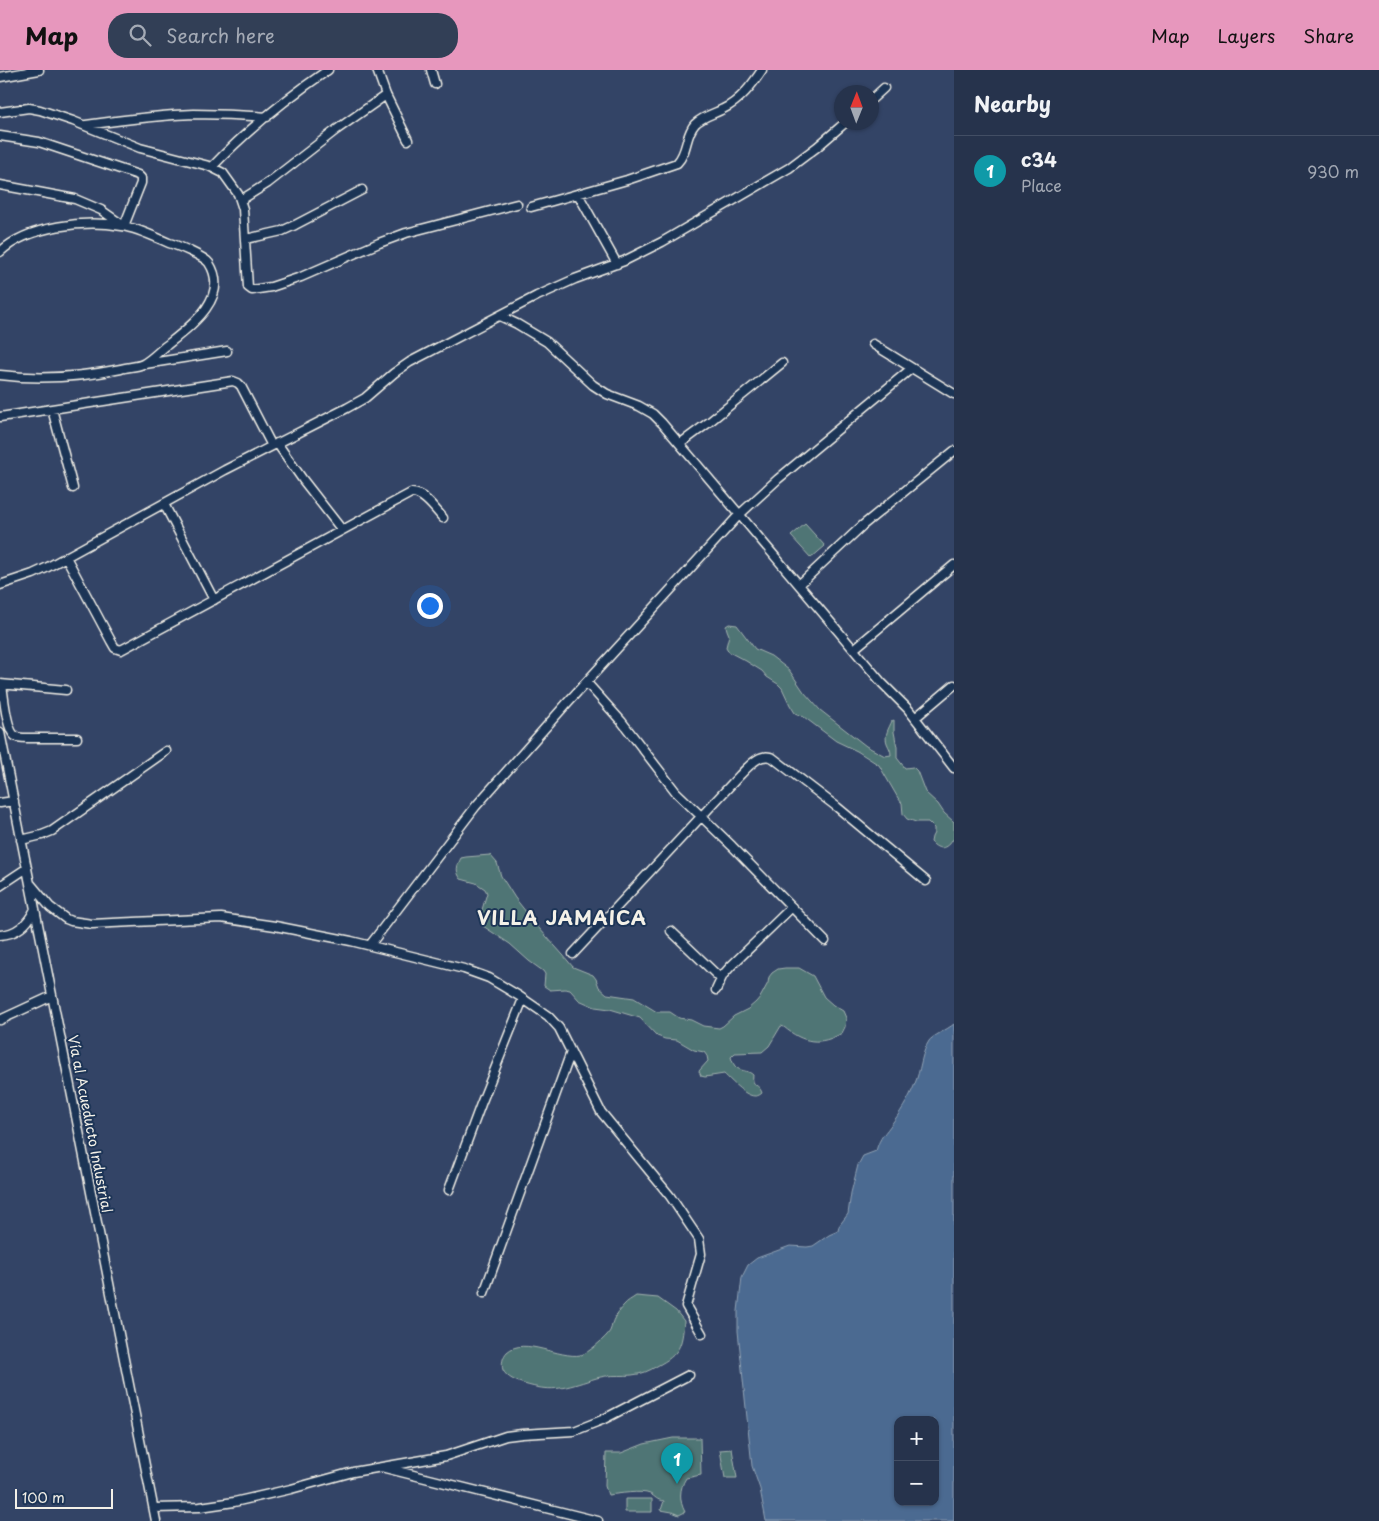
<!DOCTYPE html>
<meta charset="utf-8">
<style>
body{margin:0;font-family:"Playpen Sans",sans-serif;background:#323f56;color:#f1f3f6}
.controls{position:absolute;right:15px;bottom:15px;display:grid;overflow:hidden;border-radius:10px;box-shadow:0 1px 4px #0004}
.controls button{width:45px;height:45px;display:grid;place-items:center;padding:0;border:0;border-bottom:1px solid #424e64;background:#26334c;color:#f1f3f6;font:25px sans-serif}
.compass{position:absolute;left:834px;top:15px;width:45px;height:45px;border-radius:50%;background:#26334c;box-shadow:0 1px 4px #0004;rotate:1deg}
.scale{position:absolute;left:15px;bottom:12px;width:98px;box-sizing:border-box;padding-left:5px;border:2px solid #f4f1e8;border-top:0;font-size:14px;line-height:18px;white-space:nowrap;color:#f4f1e8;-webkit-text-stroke:4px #1d3557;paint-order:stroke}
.you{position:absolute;left:429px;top:535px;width:18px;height:18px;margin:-12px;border:4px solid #fff;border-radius:50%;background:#1a73e8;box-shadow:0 0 0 8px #1a73e833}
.badge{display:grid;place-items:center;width:32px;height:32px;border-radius:50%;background:#e797bd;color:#fff;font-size:16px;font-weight:700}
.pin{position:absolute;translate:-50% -41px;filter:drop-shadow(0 1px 2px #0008)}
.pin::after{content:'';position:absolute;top:26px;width:18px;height:15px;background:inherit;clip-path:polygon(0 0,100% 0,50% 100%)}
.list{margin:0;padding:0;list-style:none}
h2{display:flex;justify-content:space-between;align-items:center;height:65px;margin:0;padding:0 20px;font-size:21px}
h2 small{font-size:16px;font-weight:400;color:#a4aab5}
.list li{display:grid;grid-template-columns:32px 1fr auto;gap:15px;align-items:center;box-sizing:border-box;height:70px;padding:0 20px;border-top:1px solid #424e64}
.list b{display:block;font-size:19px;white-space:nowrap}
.list p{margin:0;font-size:16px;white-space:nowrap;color:#a4aab5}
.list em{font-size:16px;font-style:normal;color:#a4aab5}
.icon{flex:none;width:28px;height:28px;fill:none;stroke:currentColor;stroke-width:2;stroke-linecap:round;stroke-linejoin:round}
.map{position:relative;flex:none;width:954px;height:1451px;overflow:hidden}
header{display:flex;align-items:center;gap:30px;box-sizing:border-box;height:70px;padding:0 25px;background:#e797bd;color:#111}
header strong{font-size:24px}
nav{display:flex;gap:28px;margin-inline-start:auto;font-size:18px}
.search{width:350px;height:45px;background:#323f56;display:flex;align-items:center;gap:12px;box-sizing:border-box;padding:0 18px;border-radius:20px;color:#a4aab5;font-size:19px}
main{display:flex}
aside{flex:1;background:#26334c}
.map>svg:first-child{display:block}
.green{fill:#4f7475;stroke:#a2b2ae}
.water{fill:#4c6b91;stroke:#8fa1b4;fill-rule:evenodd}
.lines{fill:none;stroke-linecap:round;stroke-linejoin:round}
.minor-casing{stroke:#f4f1e8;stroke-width:11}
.minor{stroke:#1d3557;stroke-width:8}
.labels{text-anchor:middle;stroke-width:4;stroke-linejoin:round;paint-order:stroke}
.street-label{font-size:14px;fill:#f4f1e8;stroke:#1d3557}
.district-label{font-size:19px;font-weight:bold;letter-spacing:1px;fill:#f4f1e8;stroke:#1d3557}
</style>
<header>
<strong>Map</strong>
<div class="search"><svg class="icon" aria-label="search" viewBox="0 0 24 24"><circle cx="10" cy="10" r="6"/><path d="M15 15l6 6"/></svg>Search here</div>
<nav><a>Map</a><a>Layers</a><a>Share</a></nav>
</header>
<main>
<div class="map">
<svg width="954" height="1451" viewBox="0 0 954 1451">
<rect width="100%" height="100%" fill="#346"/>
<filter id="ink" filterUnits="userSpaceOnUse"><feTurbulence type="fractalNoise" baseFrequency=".02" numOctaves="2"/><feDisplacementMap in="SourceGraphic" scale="10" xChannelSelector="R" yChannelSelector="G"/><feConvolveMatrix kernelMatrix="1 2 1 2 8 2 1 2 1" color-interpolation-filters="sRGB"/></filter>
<g filter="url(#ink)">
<path class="green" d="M 805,454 L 825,476 L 811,488 L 791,466 Z
M 729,554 L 737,555 L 755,579 L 771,586 L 789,600 L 804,622 L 820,640 L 866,676 L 885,686 L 891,685 C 891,680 889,678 887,673 C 884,665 889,658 892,651 L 894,650 L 894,662 L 897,677 L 897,688 L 905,698 L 913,697 L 917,701 L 925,722 L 938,734 L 944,743 L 954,752 L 954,770 L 952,770 C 946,779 939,781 931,772 L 932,767 L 934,763 L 934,758 L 928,752 L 916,752 L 907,749 L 903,744 L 902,733 L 898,728 L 879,695 L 857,681 L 836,671 L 804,647 L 795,643 L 790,635 L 782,618 L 778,614 L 767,607 L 762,601 L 746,591 L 729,582 L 726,577 L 729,565 L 727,560 L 726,556 Z
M 490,785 L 497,793 L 501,806 L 515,828 L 538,857 L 563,885 L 573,897 L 593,905 L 596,909 L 599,917 L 607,924 L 634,928 L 657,942 L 670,942 L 679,948 L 691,950 L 703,956 L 719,958 L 723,956 L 734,946 L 748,939 L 756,932 L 761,926 L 768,913 L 769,907 L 772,903 L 778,899 L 785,898 L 799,898 L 813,906 L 824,927 L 833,935 L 843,941 L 846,948 L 845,957 L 842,963 C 820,976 803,973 784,957 L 781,956 L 769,976 L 762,982 L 735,983 L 731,987 C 732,991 734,996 737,998 C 743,1002 748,1000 753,1005 C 751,1017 759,1013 762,1023 C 751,1034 733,1012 724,1004 L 705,1007 L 701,1006 L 699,1001 L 708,991 L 707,986 L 704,982 L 694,980 L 677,970 L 665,969 L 657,966 L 640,948 L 610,939 L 595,937 L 588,934 L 579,930 L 570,920 L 565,919 L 550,920 L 544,916 L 545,904 L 543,901 L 529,891 L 510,874 L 483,856 L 481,849 L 481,843 L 487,823 L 485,819 L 476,813 L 461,809 C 455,801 457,796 461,788 L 466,787 Z
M 636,1226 L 658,1228 L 676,1241 L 684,1251 C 682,1276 680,1284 657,1296 C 649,1301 642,1304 632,1305 C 623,1306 614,1305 606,1306 C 599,1307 593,1309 587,1311 C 562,1319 550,1322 524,1314 C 516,1311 507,1308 503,1300 C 501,1294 503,1286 507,1282 C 524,1266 559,1289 581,1285 C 587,1284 607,1267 610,1261 C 612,1257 612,1251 615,1247 C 617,1243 621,1238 624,1235 C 627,1231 632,1229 636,1226 Z
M 673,1368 L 700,1368 L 701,1405 L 686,1408 C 679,1419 679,1431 685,1442 L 679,1445 L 672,1442 L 661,1440 L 664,1431 C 656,1430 656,1427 650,1424 C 641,1420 618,1424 608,1425 L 605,1416 L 606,1383 L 621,1383 L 644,1374 Z
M 732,1379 L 737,1408 L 725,1408 L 720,1380 Z
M 625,1429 L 652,1429 L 652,1442 L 625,1442 Z"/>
<path class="water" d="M 954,954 L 954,1451 L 766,1451 L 760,1419 L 752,1396 L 738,1261 L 738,1241 L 742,1207 L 748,1195 L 757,1188 L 790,1176 L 807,1177 L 813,1176 L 829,1165 L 838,1161 L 839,1156 L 848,1144 L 851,1123 L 858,1095 L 863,1086 L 876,1081 C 880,1066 885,1064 893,1052 C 903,1039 912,1023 917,1008 C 921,996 922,982 929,971 C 931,967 948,959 954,954 ZM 898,1350 L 935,1350 L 935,1432 L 898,1432 Z"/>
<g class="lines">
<g class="minor-casing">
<path id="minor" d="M 377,0 L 386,25 L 408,70
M 431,0 L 435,14
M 0,7 L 39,0
M 872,29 L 884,18
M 0,42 L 29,38 L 40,40 L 73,51 L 140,78 L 209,96 L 223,103 L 238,124 L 243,139 L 248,217 L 252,220 L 271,217 L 301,207 L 379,173 L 406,163 L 517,134
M 86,55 C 122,50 158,45 194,44 C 219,44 243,45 267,47
M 0,66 L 39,72 L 138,105 L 141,108 L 141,113 L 124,156 L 101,140 L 75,129 L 0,115
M 212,97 C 246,61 287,28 328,0
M 578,124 L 617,194
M 241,130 L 268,113 L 336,60 L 386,25
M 531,137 L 627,110 L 677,93 C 688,82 685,65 695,54 C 703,46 714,44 723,39 C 740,31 752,15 762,0
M 246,169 L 282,161 L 295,155 L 362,120
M 0,182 C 29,155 85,150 122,156 C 137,158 155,167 169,173 C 177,175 205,187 209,193 C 231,227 190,257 167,275 C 159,281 151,290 143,294 C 137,297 127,297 121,299 C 82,307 40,310 0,305
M 500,246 L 517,254 L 547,272 L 593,315 L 607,324 L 639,336 L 653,344 L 662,353 L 882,613 L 908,639 L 954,698
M 873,274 L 954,324
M 145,294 L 227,281
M 52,339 L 73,418
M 0,347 L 233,311 L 238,313 L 241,316 L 272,376
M 277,373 L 303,410 L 342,460
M 681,373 L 708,353 L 782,293
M 164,434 L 214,530
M 66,487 L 111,571 L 115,578 L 121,580 L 411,423 C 423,422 435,439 443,448
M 800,514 L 863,455 L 954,381
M 0,515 L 33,504 L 46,498 L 225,400 L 347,338 L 365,328 L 394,303 L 410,292 L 537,226 L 575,209 L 624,191 L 662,172 L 789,98 L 817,77 L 846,52
M 854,579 L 954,495
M 587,613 L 622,652 L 676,722 L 732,776 L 825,871
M 0,614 L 66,620
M 2,615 C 4,626 6,659 15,666 C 18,668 23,668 27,668 L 77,668
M 915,648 L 954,615
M 0,662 L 156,1451
M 0,733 L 14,731
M 21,770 L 42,765 L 52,761 L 166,681
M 30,813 L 50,837 L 66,849 L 71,851 L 92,854 L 112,853 L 221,848 L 275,856 L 351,871 L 464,899 L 489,908 L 519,926 L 548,946 L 559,958 L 601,1042 L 670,1126 L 699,1169 L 701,1184 L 686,1236 L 702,1264
M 0,816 L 27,798
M 671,861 L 721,909
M 0,865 C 17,864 28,854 35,839
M 370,875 L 476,736 L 568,632 L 739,445 L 778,409 L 912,298
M 573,884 L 740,705 C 749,696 760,682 773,688 L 837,737 L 926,811
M 716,920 L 723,905 L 731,896 L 792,837
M 0,950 L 52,926
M 449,1120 L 481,1034 L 523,929
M 484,1223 L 571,982
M 385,1398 L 598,1451
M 154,1438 L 200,1437 L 234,1432 L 291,1419 L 353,1402 L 446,1386 L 506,1366 L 522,1364 L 574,1361 L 602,1350 L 689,1305"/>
</g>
<use href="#minor" class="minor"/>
</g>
</g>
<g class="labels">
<g class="street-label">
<text transform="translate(90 1054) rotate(79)" y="5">Vía al Acueducto Industrial</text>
</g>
<g class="district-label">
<text x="562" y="855">VILLA JAMAICA</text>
</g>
</g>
</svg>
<div class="controls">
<button>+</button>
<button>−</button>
</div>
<svg class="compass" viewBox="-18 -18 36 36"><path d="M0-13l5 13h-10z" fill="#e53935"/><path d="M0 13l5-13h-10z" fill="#a4aab5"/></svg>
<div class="scale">100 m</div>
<div class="you"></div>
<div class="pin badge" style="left:677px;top:1414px;background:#0f9aa8">1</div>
</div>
<aside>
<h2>Nearby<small></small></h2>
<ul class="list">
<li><span class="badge" style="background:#0f9aa8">1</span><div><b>c34</b><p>Place</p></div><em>930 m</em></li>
</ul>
</aside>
</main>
